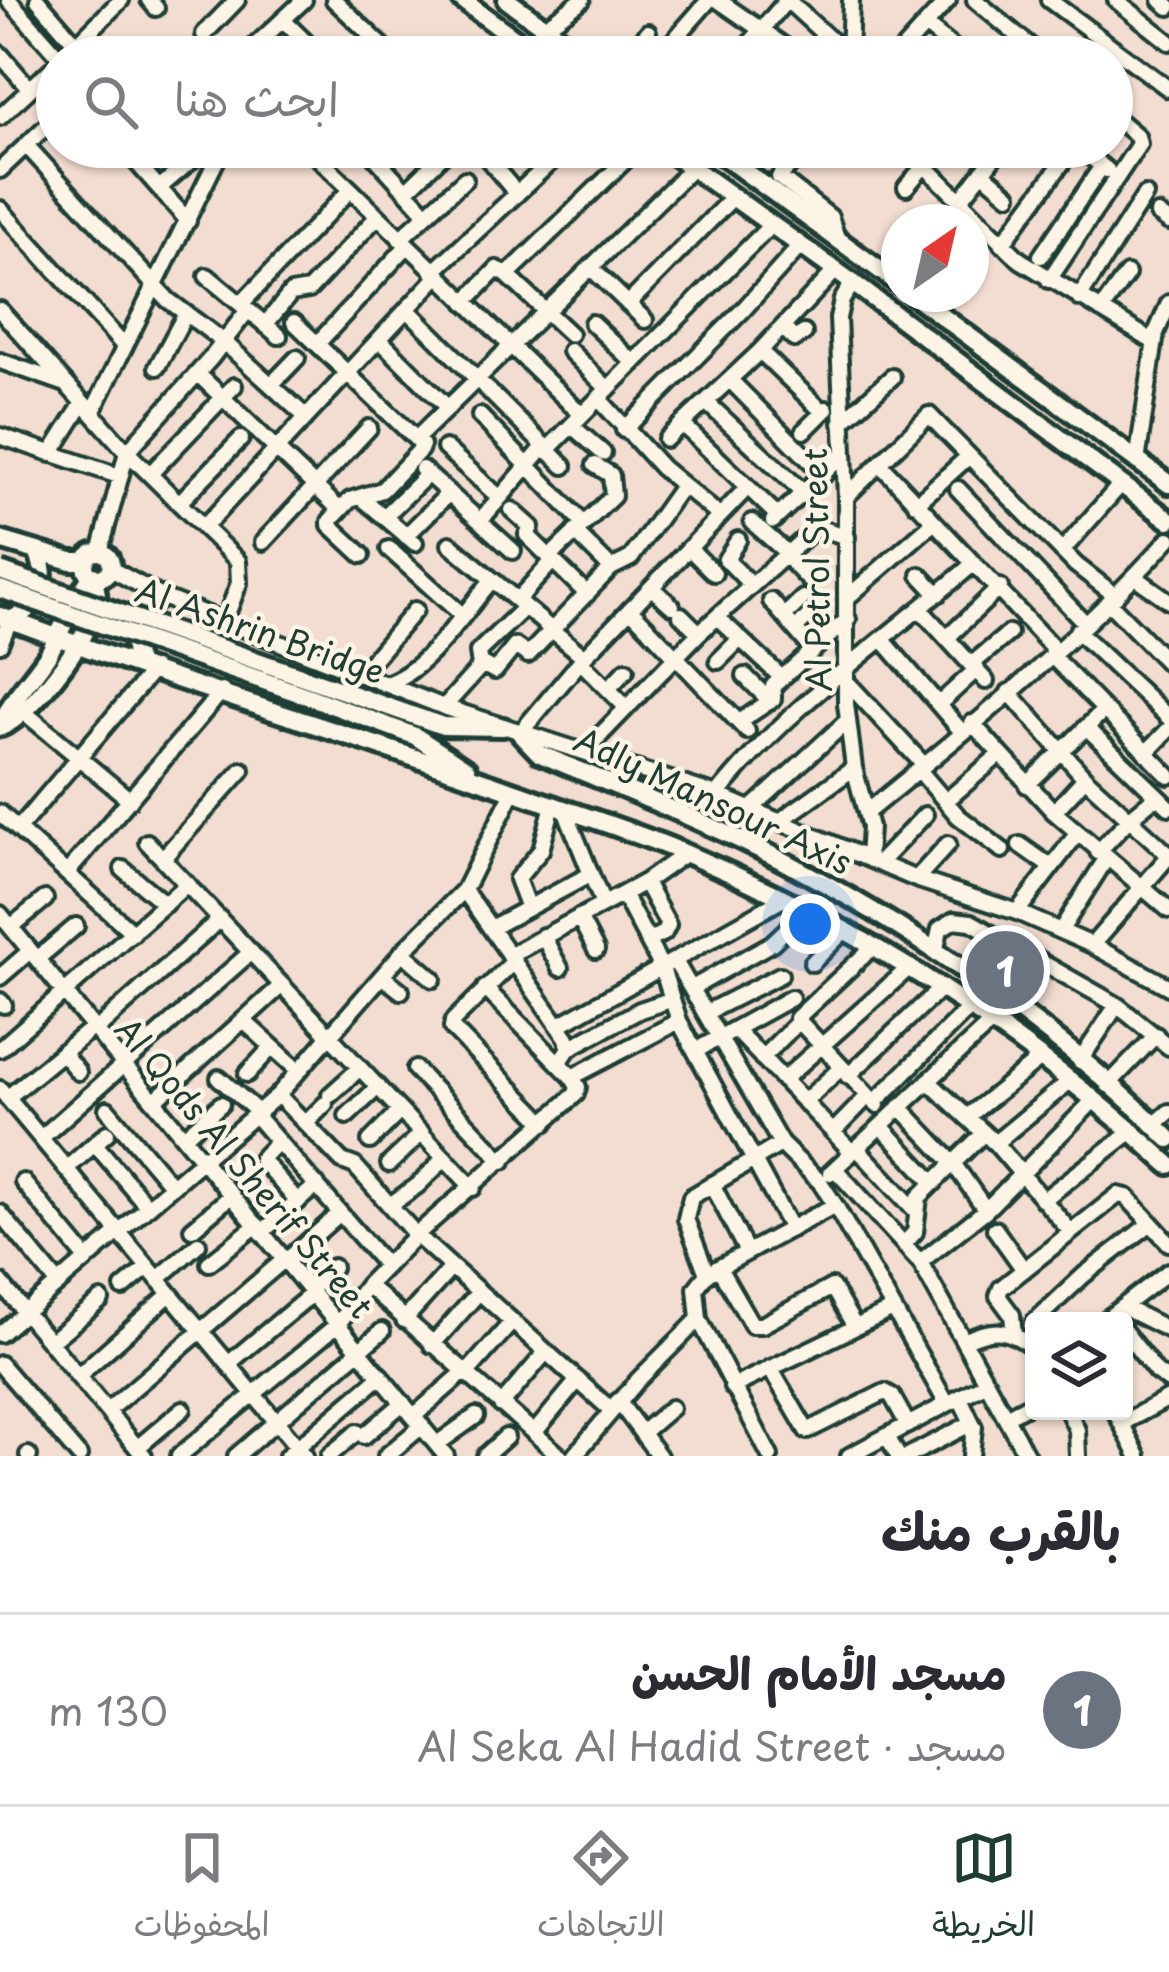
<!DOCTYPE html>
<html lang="ar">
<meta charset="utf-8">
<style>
body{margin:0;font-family:"Playpen Sans","Playpen Sans Arabic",sans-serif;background:#f7f7f7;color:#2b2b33;direction:rtl}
.controls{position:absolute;right:36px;bottom:36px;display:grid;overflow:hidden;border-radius:12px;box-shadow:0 3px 9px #0004}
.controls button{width:108px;height:108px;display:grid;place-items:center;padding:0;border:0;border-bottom:3px solid #e1e1e2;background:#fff;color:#2b2b33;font:60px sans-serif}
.compass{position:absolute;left:881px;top:204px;width:108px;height:108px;border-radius:50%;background:#fff;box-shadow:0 3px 9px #0004;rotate:34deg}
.you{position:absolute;left:810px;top:924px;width:42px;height:42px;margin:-30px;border:9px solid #fff;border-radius:50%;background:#1a73e8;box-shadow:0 0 0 18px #1a73e833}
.badge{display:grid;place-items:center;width:78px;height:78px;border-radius:50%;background:#1f3d34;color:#fff;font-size:39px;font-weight:700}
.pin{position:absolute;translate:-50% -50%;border:6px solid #fff;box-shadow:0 3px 12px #0006}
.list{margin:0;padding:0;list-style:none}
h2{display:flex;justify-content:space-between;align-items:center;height:156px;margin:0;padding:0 48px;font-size:51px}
h2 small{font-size:39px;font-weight:400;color:#7c7c81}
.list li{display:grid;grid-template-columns:78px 1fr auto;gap:36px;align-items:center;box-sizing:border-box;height:192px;padding:0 48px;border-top:3px solid #e1e1e2}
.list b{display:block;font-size:45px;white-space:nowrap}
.list p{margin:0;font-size:39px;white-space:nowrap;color:#7c7c81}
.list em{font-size:39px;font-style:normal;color:#7c7c81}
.icon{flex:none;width:66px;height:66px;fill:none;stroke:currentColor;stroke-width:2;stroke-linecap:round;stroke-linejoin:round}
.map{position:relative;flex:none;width:1169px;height:1456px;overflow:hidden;direction:ltr}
.search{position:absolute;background:#fff;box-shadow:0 3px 9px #0004;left:36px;right:36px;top:36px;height:132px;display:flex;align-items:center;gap:30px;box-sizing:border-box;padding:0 42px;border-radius:66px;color:#7c7c81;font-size:45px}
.sheet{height:348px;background:#fff}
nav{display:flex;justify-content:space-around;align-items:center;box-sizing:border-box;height:168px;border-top:3px solid #e1e1e2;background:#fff;font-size:33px;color:#7c7c81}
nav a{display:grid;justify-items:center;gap:6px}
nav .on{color:#1f3d34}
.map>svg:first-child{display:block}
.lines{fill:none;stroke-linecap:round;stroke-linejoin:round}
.minor-casing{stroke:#1f3d34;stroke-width:22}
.major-casing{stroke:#1f3d34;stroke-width:26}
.minor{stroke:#fcf5e5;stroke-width:14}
.major{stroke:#fcf5e5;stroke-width:16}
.major-bridge-casing{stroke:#1f3d34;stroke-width:26;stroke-linecap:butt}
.major-bridge{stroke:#fcf5e5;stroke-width:16}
.labels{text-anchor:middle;stroke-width:9;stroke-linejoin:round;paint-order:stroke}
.street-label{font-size:33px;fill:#1f3d34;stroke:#fcf5e5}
</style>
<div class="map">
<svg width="1169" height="1456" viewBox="0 0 1169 1456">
<rect width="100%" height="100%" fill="#f3ddd0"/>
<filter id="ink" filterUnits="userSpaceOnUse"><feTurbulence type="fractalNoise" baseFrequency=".00833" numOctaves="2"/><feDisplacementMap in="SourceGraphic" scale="24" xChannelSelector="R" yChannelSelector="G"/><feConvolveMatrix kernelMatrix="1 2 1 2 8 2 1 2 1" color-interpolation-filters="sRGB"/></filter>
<g filter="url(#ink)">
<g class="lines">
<g class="minor-casing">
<path id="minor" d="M 9,0 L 59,57
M 38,0 L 77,45
M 149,0 L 156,8
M 334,0 L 394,57
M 718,0 L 800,57
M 787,0 L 848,56
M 975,0 L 1043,57
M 1049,0 L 1169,89
M 1116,0 L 1169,42
M 1161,0 L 1169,7
M 283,20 L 321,57
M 925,25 L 965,57
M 545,27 L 582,0
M 204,34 L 237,0
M 258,44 L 272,57
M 0,54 L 30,89
M 64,57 L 121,0
M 243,57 L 304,0
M 483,57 L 505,32
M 628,57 L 648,32
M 659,57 L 709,0
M 738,57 L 787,0
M 849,57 L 851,0
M 896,57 L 948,0
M 0,117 L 57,64
M 26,145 L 168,300 L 224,342 L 306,417
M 123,147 L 188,221
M 169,147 L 184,164
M 307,147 L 582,415
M 366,147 L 427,214 L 400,239
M 415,147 L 433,164
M 478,147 L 517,194
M 808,147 L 779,177 L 830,217 L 837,238
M 906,147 L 1020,260 L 1154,342
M 1078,147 L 1107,170
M 0,170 L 57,116
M 982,172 L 1009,195
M 906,187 L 924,166
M 159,188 L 207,147
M 407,190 L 451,147
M 959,202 L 1002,147
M 0,209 L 124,346
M 427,214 L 465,179
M 1158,214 L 1169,222
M 1002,244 L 1074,147
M 1041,256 L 1102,166
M 591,268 L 645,320
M 433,272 L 567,147
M 507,275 L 639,147
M 507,275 L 570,334
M 207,276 L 279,336
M 1049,280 L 1139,144 L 1137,136 L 1112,115
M 853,283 L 842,300 L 838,318 L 846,497 L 846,704 L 854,768 L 870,827 L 868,858
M 1079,298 L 1145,195
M 465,302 L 497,269 L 507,275
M 241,304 L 350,190
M 628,304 L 734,196
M 0,310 L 127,452 L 238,561 L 239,583 L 225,620
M 408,310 L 564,466
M 1101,310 L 1127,274
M 294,322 L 416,439
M 592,323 L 634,363
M 265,325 L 291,293 L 309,290 L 377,217
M 783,327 L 794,339 L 804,333
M 380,340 L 448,408
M 317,344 L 407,246
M 570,351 L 608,389
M 760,351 L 823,412
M 0,361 L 63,383
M 157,367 L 185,315
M 198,374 L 340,510
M 730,380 L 824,475
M 271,385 L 297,358
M 599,399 L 662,468 L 720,516
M 706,402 L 804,493
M 92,413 L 223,147
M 480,416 L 584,524
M 841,423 L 892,377
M 682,424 L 778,516
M 572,426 L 603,453
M 624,430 L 743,310 L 801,245
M 804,431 L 826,409
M 0,436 L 119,476
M 416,439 L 692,168
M 666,439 L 760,351 L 836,270
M 445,448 L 500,498
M 546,451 L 772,224
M 51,454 L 83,403
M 1137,462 L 1156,333 L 1169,303
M 881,465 L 1056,651
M 422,469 L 513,551
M 150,474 L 234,386
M 958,489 L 1086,624
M 846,497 L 929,415 L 1076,565 L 1116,596
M 362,498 L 415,543
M 179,503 L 241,439
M 916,504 L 969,456
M 512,510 L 531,527 L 527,535
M 384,517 L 428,474
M 480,521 L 543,448
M 773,521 L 843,455
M 752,522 L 787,553
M 204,527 L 438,276
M 575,532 L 611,568
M 527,535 L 587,594
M 406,536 L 449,493
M 738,540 L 726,559 L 751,585
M 263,542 L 369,428
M 450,544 L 584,657
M 689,548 L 714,573
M 389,549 L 462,615
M 1062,551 L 1121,484
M 100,552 L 127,452 L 211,358 L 248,310
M 362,555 L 330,525 L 330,521 L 350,500 L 382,490 L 420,450 L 422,445 L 416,439
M 785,555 L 809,580
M 111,569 L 162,597 L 444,707 L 717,795 L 916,879 L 1017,912 L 1092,945 L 1169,987
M 920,575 L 938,594
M 1135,577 L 1169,601
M 652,588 L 672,606
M 848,597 L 933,523
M 517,600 L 551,563 L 554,553 L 613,496 L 611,475 L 595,465
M 771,601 L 812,649
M 1109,603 L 1169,664
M 630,609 L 747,731
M 920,609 L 986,681
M 681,615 L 699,633
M 784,616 L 803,598
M 717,617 L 781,677
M 795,629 L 811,614
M 1077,631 L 1169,718
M 948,637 L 1000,587
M 883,640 L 962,732
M 0,644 L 10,620
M 1051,655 L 1169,776
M 580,661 L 625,706
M 718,661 L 740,639
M 480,663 L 495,671 L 515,646 L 528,655 L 611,568 L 631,558 L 682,486
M 972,664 L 1009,633
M 360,675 L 415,610
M 745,676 L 770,701
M 847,682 L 924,765
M 384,684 C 424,675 465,611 492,580
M 608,689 L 626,670
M 1009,692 L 1085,778 L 1169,855
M 939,704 L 977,669
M 444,707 L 480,667 L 478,652 L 525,607
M 24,712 L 130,800
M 739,722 L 773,699 L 773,686 L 848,619
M 972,723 L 1054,812 L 1169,910
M 1086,727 L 1169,807
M 520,733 L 584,657 L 747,488
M 584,752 L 699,633 L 817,527 L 847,537
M 1146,753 L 1169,729
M 919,770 L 958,816 L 1002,850
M 1027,785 L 1104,710
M 717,795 C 789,705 886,639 973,564
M 946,801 L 999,755
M 751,809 L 847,721
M 565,810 L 603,904
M 867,812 C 972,727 1079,639 1169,539
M 1054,812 L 1085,778
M 0,813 L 133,933
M 780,821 L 854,768
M 18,829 L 154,669
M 147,842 L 473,1188
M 1020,845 L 1051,867
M 1098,852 L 1130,818 L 1157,796
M 163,858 L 242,770
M 879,863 L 925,815
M 123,869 L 165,904
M 67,873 L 222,691
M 916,879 L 948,844
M 645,882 L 668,925 L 664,933 L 649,940
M 464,890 L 567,1038 L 569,1048 L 559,1063
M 623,894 L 662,968 L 679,1021 L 791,1229
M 528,908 L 517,879 L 541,850 L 553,805
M 1017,912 L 1077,834
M 0,914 L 446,1456
M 579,917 L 596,950
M 11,927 L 45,899
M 491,928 L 589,875
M 1061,930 L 1106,859
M 543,936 L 560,968
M 1092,945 L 1169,856
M 402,952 L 433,979
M 935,953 L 940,929 L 954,920 L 971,922 L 1117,1005 L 1169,1047
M 510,955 L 645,882 L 686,853
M 37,959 L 76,926
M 514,961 L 453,1021 L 452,1028 L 545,1123
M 675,961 L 781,1144 L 820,1182 L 835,1205 L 947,1404
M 812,963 L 845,930
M 382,976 L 401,991
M 0,977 L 30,951
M 692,988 L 772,943 L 807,910
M 0,1001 L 4,1005
M 1008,1004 L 1040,960
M 707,1012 L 780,975
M 799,1021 L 877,1105
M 245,1022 L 299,1071
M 559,1025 L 785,898
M 735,1029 L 852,1152
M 96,1030 L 220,919
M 569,1048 L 640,1010 L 670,1000
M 0,1049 L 187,884
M 695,1051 L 791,998
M 62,1052 L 78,1072
M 762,1058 L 799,1021 L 797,1018 L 874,946
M 1080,1061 L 1117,1005
M 415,1069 L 503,1161
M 247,1074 L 272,1047
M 848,1076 L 942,987
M 572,1077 L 679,1021
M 219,1078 L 259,1113
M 783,1080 L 910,967
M 928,1081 L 995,1143 L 1071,1232
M 1108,1085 L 1156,1035
M 0,1089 L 305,1456
M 278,1095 L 342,1161 L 355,1166 L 416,1235 L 611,1410
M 330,1095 L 360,1068
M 7,1098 L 93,1027
M 154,1101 L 282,985
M 804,1102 L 841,1068
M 875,1102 L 971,1006
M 900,1107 L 953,1163 L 986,1210
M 107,1109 L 172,1186
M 256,1116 L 386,1266
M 347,1116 L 378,1087
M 967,1117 L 1042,1057
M 306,1123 L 325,1104
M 1154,1125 L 1169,1112
M 881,1126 L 934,1183
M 833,1132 L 868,1096
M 184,1137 L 221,1104
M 41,1138 L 251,952
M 278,1141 L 261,1159 L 298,1202
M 370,1141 L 400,1111
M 995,1143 L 1071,1080
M 95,1144 L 148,1207
M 857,1148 L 915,1210
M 389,1164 L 422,1133
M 66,1169 L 107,1133
M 835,1169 L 920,1262 L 1027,1456
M 830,1173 L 993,1021
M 23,1182 L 87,1259
M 712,1184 L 747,1252
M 1043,1200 L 1132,1131
M 390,1205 L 418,1185 L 445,1158
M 0,1213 L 58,1283
M 192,1229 L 232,1195
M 995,1229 L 1024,1270
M 262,1232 L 317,1185
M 905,1243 L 915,1232 L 919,1197 L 984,1133
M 286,1261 L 340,1213
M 920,1262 L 986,1210 L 1094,1100
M 209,1263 L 257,1225
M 719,1268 L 752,1325 L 762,1325 L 832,1287 L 855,1327
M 707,1274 L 686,1219 L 691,1197 L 781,1144
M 158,1279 L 198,1244
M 0,1282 L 144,1456
M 367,1285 L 560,1456
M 123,1288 L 148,1267
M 309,1289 L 333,1267
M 1125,1308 L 1169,1330
M 404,1320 L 451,1268
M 1035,1321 L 1084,1275 L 1151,1223
M 1104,1321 L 1169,1271
M 1124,1331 L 1156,1372 L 1169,1381
M 0,1334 L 278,1095 L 407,947 L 464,890 L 513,792
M 1014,1334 L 1012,1315 L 998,1296 L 1001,1288 L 1118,1195 L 1127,1197 L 1169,1243
M 964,1341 C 993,1327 1008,1328 1034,1348
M 50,1342 L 101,1300
M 432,1345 L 479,1292
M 0,1364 L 79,1456
M 228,1364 L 313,1293
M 770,1368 L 807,1431 L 885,1392 L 892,1396 L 908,1425
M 465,1375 L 512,1322
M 78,1376 L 170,1294
M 732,1387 L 893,1309
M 960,1398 L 974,1427 L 971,1456
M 618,1401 L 659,1456
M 501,1405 L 546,1352
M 107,1411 L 285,1259
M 1068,1411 L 1077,1430 L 1078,1456
M 1115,1411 L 1138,1456
M 414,1416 L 463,1373
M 1006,1417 L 1034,1402
M 1122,1423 L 1169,1398
M 534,1433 L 578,1380
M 642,1433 L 671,1408
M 364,1436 L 403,1403
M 887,1436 L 898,1456
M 437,1444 L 476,1416
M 137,1448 L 183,1409
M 28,1455 L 29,1456
M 179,1456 L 338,1324 L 367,1285 L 416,1235 L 576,1094 L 578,1087 L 572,1077 L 485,988
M 236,1456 L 382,1331
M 287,1456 L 381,1376
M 329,1456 L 357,1432
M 386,1456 L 422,1426
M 485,1456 L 506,1437
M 574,1456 L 638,1380 L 699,1319
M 770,1456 L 699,1319 L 696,1288 L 707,1274 L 835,1205
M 849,1456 L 987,1383
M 908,1456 L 972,1423"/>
</g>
<g class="major-casing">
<path id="major" d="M 462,0 L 540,57
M 507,0 L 586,57
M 663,147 L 853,283 L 1169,520
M 711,147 L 899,284
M 912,294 L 1169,484
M 0,540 L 71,561 L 86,561
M85 565a13 13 0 1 1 26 0a13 13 0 1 1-26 0Z
M 0,616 C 176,683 357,736 535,799 C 586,817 639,833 689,855 C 867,930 1027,1034 1169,1165
M 10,620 C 39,607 50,583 38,553
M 138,663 C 127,635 135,612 162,597
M 312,680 L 443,726 L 503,727
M 307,696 L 415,736 L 467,770
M 1,727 C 30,717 90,636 97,605 C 99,596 95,586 93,576
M 1,727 C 8,700 34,678 49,653 C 64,627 72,599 93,576
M 520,733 L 540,754 C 627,791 716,825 800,870 C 929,938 1065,1036 1169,1139"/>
</g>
<use href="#minor" class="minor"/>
<use href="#major" class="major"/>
<g class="major-bridge-casing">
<path id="major-bridge" d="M 0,571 L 312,680
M 0,589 L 307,696"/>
</g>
<use href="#major-bridge" class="major-bridge"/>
</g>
</g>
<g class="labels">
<g class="street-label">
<text transform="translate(817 570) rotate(-91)" y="12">Al Petrol Street</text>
<text transform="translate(260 631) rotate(19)" y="12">Al Ashrin Bridge</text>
<text transform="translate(713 801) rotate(25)" y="12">Adly Mansour Axis</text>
<text transform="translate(244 1168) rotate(50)" y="12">Al Qods Al Sherif Street</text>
</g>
</g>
</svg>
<div class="controls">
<button><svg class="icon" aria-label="layers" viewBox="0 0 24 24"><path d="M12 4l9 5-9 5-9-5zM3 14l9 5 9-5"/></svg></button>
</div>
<svg class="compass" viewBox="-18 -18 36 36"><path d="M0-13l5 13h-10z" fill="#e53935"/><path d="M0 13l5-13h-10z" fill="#7c7c81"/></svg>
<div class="you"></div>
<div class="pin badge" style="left:1005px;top:970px;background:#6b7280">1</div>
<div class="search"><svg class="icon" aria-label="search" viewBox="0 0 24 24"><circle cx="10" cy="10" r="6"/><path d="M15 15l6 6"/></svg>ابحث هنا</div>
</div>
<section class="sheet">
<h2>بالقرب منك<small></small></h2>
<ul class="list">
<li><span class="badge" style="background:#6b7280">1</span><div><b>مسجد الأمام الحسن</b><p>مسجد · Al Seka Al Hadid Street</p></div><em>130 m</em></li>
</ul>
</section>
<nav>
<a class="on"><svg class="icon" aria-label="map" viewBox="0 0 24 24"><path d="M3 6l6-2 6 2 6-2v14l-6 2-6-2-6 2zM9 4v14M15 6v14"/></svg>الخريطة</a>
<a><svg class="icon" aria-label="directions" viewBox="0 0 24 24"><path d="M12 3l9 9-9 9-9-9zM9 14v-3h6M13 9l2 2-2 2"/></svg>الاتجاهات</a>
<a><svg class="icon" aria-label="saved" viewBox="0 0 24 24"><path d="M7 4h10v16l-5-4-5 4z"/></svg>المحفوظات</a>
</nav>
